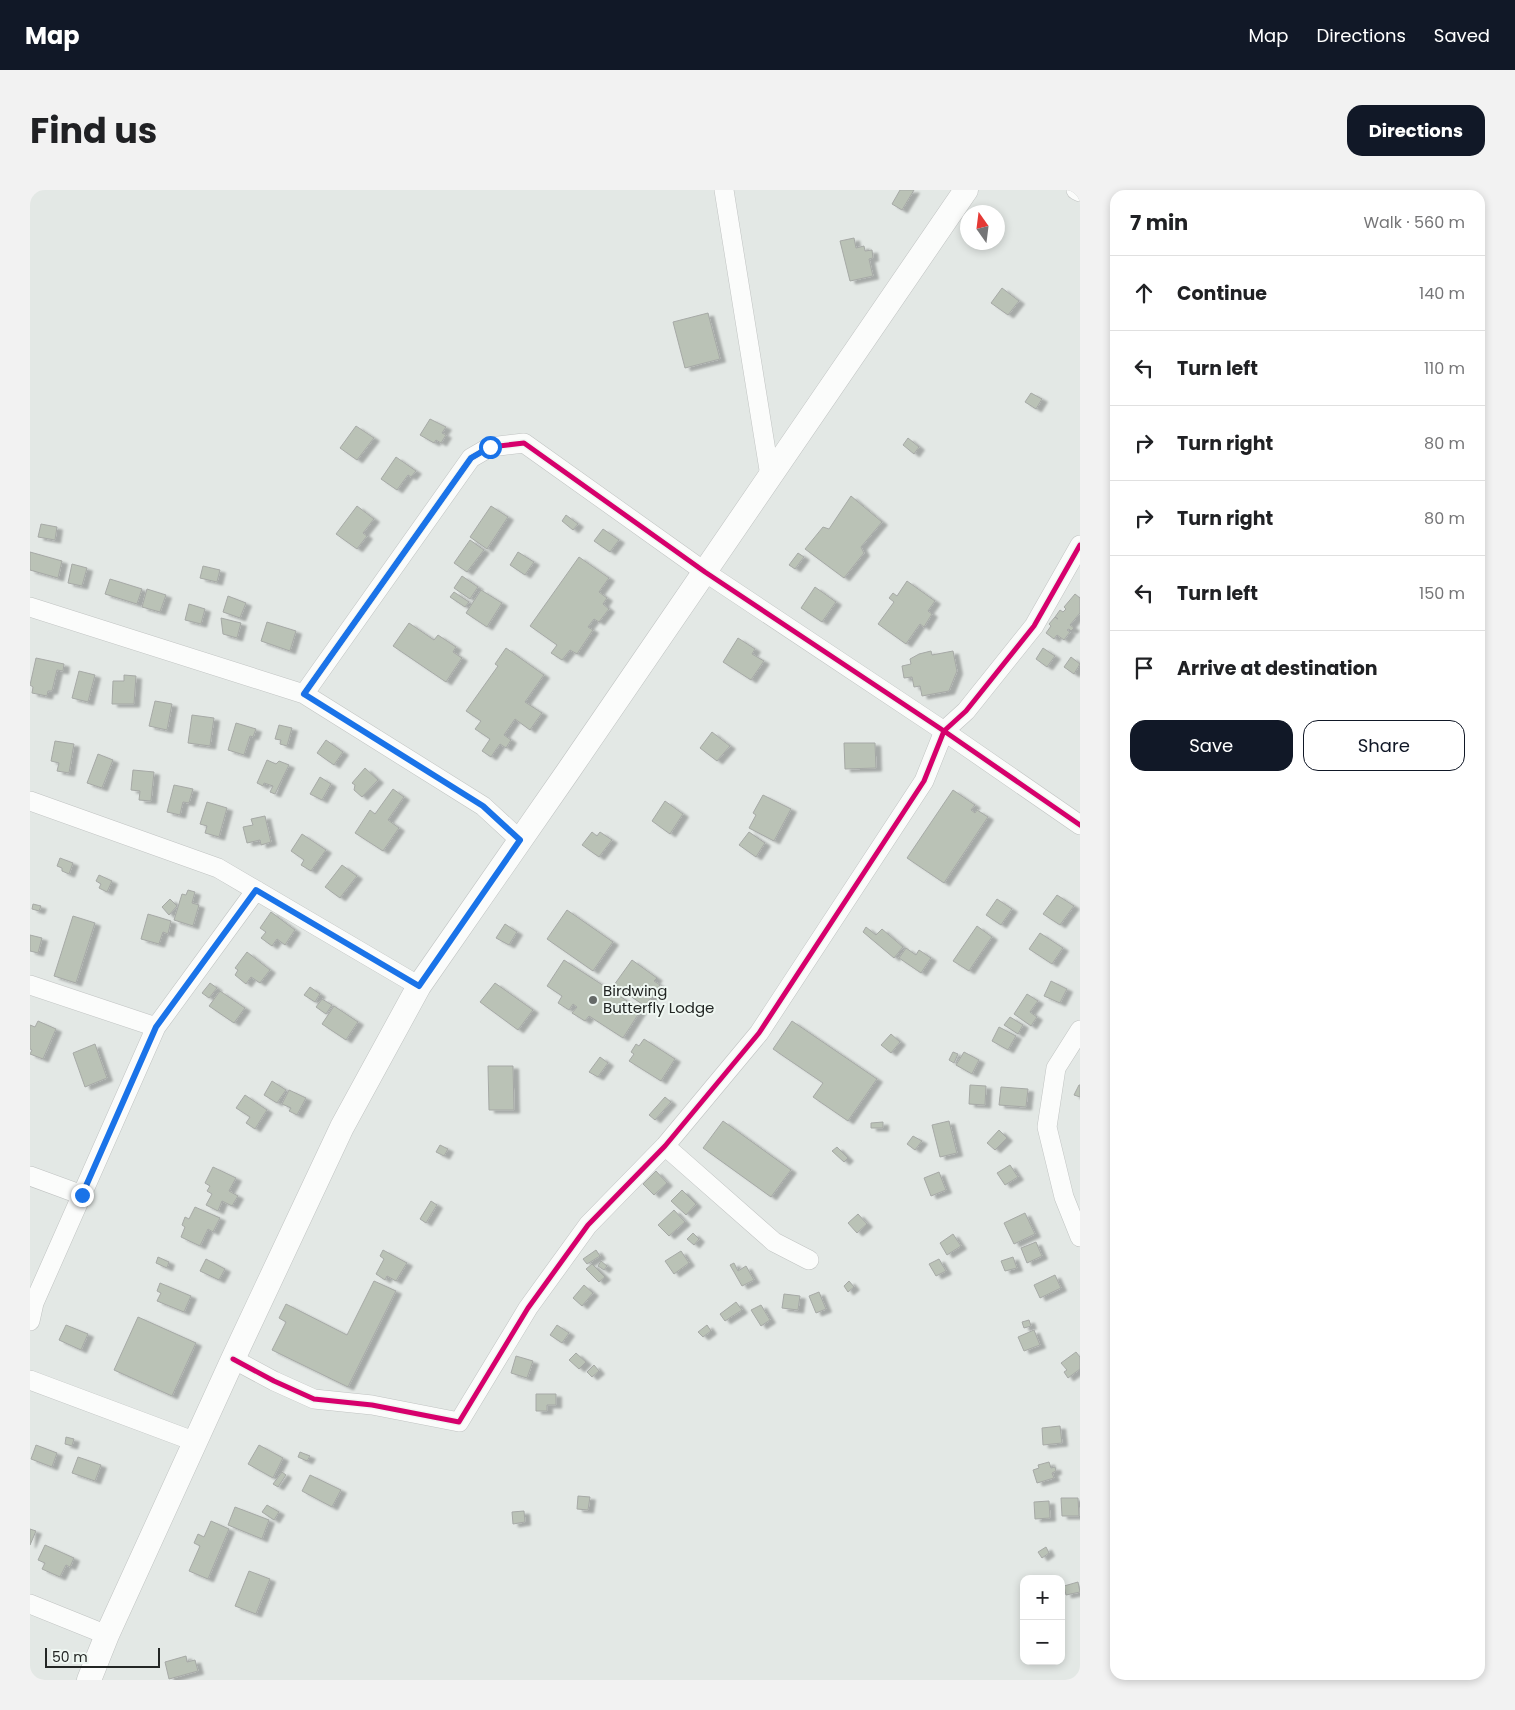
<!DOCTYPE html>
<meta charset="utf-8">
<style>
body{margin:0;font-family:Poppins,sans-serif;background:#f2f2f2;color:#202124}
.controls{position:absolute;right:15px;bottom:15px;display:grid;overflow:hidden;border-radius:10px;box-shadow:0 2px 8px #0003}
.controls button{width:45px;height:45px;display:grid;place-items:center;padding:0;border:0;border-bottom:1px solid #e0e0e0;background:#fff;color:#202124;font:25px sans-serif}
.compass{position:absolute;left:930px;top:15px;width:45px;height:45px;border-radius:50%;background:#fff;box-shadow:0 2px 8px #0003;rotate:346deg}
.scale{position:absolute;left:15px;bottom:12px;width:115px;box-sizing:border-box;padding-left:5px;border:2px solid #232624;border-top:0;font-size:14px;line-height:18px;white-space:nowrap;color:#232624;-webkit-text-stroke:4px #eff7f2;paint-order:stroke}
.stop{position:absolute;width:15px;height:15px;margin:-11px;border:4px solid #1a73e8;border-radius:50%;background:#fff}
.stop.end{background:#1a73e8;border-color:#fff;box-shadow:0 1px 5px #0008}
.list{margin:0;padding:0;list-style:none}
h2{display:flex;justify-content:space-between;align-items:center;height:65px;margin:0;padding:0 20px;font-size:21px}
h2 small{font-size:16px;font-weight:400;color:#757577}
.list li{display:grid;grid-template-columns:32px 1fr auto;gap:15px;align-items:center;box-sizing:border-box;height:75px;padding:0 20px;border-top:1px solid #e0e0e0}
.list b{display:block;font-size:19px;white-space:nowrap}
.list em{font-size:16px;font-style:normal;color:#757577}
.actions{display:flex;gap:10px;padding:15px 20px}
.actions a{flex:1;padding:11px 0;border:1px solid #111827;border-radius:15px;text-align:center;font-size:18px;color:#111827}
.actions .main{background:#111827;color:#fff}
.icon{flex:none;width:28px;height:28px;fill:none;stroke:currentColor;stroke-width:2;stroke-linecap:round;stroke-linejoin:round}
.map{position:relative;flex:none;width:1050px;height:1490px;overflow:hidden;border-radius:15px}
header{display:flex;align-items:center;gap:30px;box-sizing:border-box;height:70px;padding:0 25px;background:#111827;color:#fff}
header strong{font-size:24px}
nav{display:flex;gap:28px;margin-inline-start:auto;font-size:18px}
.intro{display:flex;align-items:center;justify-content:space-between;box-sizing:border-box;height:120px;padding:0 30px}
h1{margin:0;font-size:35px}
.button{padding:12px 22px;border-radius:15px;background:#111827;color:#fff;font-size:18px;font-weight:700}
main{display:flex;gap:30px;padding:0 30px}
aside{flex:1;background:#fff;border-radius:15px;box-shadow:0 2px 8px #0003}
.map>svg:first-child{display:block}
.building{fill:#bac2b6;stroke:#a6a9a6;filter:url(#shadow)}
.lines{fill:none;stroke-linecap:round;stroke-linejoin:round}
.minor-casing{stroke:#c0c3c2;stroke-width:20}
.major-casing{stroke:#c0c3c2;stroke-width:25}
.minor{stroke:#fbfcfb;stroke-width:19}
.major{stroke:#fbfcfb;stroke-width:24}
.cycleway-casing{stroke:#eff7f2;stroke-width:8}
.cycleway{stroke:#d6006c;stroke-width:5}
.route{stroke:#1a73e8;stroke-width:6}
.poi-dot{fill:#666a68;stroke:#eff7f2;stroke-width:2}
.labels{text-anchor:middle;stroke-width:4;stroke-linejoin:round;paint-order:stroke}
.poi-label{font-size:15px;fill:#232624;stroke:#eff7f2;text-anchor:start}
</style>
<header>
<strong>Map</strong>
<nav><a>Map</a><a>Directions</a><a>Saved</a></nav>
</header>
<div class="intro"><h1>Find us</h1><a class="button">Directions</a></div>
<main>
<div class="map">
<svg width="1050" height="1490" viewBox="0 0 1050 1490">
<defs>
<filter id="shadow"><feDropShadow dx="5.5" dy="3" stdDeviation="1" flood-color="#0004"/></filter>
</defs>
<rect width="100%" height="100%" fill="#e3e8e5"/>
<path class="building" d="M 870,0 L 884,0 L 872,20 L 862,14 Z
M 824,48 L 826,58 L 834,56 L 835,61 L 842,60 L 843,68 L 839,69 L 843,86 L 820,91 L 810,51 Z
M 972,98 L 989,111 L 978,125 L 961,113 Z
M 678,123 L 690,169 L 655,178 L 643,132 Z
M 1001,203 L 1012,209 L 1006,219 L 995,212 Z
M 400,229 L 416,237 L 412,243 L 416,245 L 411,253 L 406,250 L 404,253 L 390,245 Z
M 326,236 L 344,248 L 327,270 L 310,258 Z
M 878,248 L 889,257 L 884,264 L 873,255 Z
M 366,267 L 386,281 L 381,287 L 378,285 L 367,300 L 351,289 Z
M 821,306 L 852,332 L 831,357 L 834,363 L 814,388 L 775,359 L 793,337 L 799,339 Z
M 327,316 L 344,329 L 333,343 L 337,346 L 327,359 L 306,344 Z
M 461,316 L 478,327 L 457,359 L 440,347 Z
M 536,325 L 548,334 L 543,340 L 532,331 Z
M 11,334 L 27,337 L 25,350 L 8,347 Z
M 573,339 L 589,350 L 580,362 L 564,351 Z
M 440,350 L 454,360 L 437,382 L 424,373 Z
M 0,362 L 32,371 L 28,388 L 0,380 Z
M 488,362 L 504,372 L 495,385 L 480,375 Z
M 768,363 L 774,367 L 765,379 L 759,375 Z
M 549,367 L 579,388 L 569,402 L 577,408 L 573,414 L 579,419 L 569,432 L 564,429 L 558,437 L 563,440 L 547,464 L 540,460 L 532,470 L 521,463 L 527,455 L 500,436 Z
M 42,374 L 57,378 L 52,396 L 38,393 Z
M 173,376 L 190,380 L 187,392 L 170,388 Z
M 432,386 L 448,397 L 440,409 L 424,398 Z
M 80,389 L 112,399 L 107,414 L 75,404 Z
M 877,391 L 905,411 L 898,421 L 902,424 L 894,437 L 890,434 L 876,454 L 848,434 L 864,412 L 859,408 L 863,403 L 867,406 Z
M 785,397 L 806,412 L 792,432 L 771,418 Z
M 117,399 L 136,405 L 130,422 L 112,417 Z
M 451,400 L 472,413 L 457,437 L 436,423 Z
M 424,402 L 439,412 L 435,417 L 420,407 Z
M 1045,404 L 1050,408 L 1050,423 L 1040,435 L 1044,438 L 1041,441 L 1039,439 L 1037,440 L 1040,442 L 1034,450 L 1027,445 L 1024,449 L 1016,443 L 1021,436 L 1019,434 L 1025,427 L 1028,429 L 1025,427 L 1030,420 L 1033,422 L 1036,419 L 1034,417 Z
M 198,406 L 216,413 L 210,428 L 193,422 Z
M 159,414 L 175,419 L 171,434 L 155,430 Z
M 191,428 L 211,433 L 207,448 L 193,444 Z
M 237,432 L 266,441 L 260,461 L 231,451 Z
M 379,433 L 404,450 L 408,445 L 426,457 L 423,462 L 432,468 L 416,492 L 363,456 Z
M 708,448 L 725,459 L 722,464 L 734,471 L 721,490 L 693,472 Z
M 476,458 L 514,485 L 495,512 L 512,523 L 500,540 L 485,529 L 474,545 L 481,550 L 476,558 L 470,554 L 461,567 L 452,561 L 460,549 L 445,539 L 451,531 L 436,521 L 468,476 L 465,474 Z
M 1013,458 L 1025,466 L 1017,477 L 1006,469 Z
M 901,461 L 902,465 L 923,461 L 927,481 L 919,501 L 892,506 L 890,496 L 884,497 L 882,487 L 874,488 L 872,476 L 881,474 L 880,469 L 889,464 Z
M 1041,467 L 1050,474 L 1044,484 L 1034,477 Z
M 6,468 L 34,474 L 33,481 L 27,480 L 22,501 L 18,501 L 17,506 L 2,503 L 3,497 L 0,495 Z
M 49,481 L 65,485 L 58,512 L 42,508 Z
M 94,485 L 106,486 L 104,514 L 82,514 L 83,491 L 94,491 Z
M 125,511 L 142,514 L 137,540 L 119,536 Z
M 162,525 L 184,528 L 180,556 L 158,553 Z
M 206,533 L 226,539 L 223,547 L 220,546 L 214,565 L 198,560 Z
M 249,535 L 262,538 L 257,556 L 250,554 L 251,550 L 245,549 Z
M 682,542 L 700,556 L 687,571 L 670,558 Z
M 296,550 L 313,562 L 304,575 L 287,563 Z
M 25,551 L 44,554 L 39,583 L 27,581 L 29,573 L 21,571 Z
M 814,553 L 845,553 L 846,578 L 815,579 Z
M 68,564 L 83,570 L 72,598 L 57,593 Z
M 237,570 L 246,574 L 249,571 L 259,575 L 245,604 L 240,602 L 243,596 L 234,593 L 233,596 L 227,593 Z
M 335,578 L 348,590 L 332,607 L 324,600 L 325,595 L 322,593 Z
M 103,580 L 124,582 L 121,611 L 109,610 L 110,601 L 101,600 Z
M 290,587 L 301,594 L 292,610 L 280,604 Z
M 144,595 L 163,599 L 159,613 L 153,612 L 150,625 L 137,622 Z
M 363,599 L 374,607 L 358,630 L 369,638 L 353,661 L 325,643 L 340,620 L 345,624 Z
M 923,600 L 945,615 L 941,620 L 945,623 L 947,620 L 958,627 L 914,693 L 877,668 Z
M 733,605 L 761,619 L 744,651 L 719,638 L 726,625 L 723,623 Z
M 635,611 L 653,624 L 640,644 L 622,631 Z
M 177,612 L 197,618 L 189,647 L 175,643 L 177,636 L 170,634 Z
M 235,626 L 241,652 L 231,655 L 230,650 L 217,653 L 213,637 L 223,635 L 221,629 Z
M 562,642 L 567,646 L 570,642 L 582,650 L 569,667 L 552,655 Z
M 719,642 L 735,653 L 726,667 L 709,655 Z
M 272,644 L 296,660 L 281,681 L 271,675 L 274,670 L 261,661 Z
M 30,668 L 43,673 L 39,684 L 32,681 L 32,678 L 27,676 Z
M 312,675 L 327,686 L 310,708 L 295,697 Z
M 69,685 L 82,691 L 77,702 L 69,698 L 71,694 L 66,691 Z
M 158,700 L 165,702 L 162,713 L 169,715 L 163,736 L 144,730 L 152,704 L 156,705 Z
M 1027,705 L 1044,716 L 1030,735 L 1013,724 Z
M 140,709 L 147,716 L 139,725 L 132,717 Z
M 967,709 L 982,719 L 971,735 L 956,725 Z
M 3,714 L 11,716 L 9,721 L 2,719 Z
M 537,720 L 583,752 L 563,781 L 517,749 Z
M 241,722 L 265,740 L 255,755 L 247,749 L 242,756 L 231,748 L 236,742 L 230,738 Z
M 118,724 L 141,731 L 138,744 L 133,742 L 129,754 L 111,749 Z
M 43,726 L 65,733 L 46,793 L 24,786 Z
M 475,734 L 487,742 L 479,755 L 466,748 Z
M 947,736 L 962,747 L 939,781 L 923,771 Z
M 836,737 L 846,745 L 852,739 L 873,757 L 864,768 L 833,742 Z
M 1010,743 L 1033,758 L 1022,774 L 999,759 Z
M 0,745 L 12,748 L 8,763 L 0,761 Z
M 876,758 L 886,765 L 889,760 L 901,768 L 891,783 L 869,768 Z
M 217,762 L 240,780 L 230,793 L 221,787 L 216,794 L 205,785 L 208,780 L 205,778 Z
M 534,770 L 611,820 L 593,848 L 559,826 L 555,831 L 542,823 L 547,817 L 543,814 L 539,820 L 528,813 L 532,806 L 517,796 Z
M 602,770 L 627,788 L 624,791 L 630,795 L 615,816 L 584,795 Z
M 1021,791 L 1037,799 L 1030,813 L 1014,806 Z
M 180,793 L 187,798 L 179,808 L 172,803 Z
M 465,793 L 503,820 L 488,840 L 450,812 Z
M 280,797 L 290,804 L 285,812 L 274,805 Z
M 190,801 L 215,818 L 204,833 L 179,816 Z
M 997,804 L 1008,811 L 1000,822 L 1007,827 L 1001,836 L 984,824 Z
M 292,809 L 302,815 L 296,824 L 286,817 Z
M 304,816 L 328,832 L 316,850 L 292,834 Z
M 980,827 L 993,835 L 988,844 L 974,835 Z
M 8,831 L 26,839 L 13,869 L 0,864 L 2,860 L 0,859 L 0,835 L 5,837 Z
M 762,831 L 847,889 L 818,931 L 783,907 L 793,893 L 743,859 Z
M 969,837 L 986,846 L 978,860 L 962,851 Z
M 861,844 L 870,852 L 861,863 L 851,855 Z
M 614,849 L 645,869 L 631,891 L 599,871 L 604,864 L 601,862 L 606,854 L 609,856 Z
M 65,854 L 77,888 L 55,897 L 43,863 Z
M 923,862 L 928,864 L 924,873 L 919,870 Z
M 934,862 L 949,870 L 942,884 L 926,875 Z
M 570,867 L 578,873 L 568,887 L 559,882 Z
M 458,876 L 483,876 L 484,920 L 459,920 Z
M 242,891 L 256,900 L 247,913 L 234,905 Z
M 940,895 L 956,896 L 955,915 L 939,914 Z
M 1049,895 L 1050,895 L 1050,907 L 1044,905 Z
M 971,897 L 998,899 L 996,917 L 969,915 Z
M 259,900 L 276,908 L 267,925 L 259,921 L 261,918 L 252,914 Z
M 215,905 L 237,920 L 225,939 L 216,933 L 220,927 L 206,918 Z
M 635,907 L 641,912 L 625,930 L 619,925 Z
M 693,931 L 761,980 L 741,1007 L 673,958 Z
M 919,931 L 927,963 L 910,967 L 902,935 Z
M 853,932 L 853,938 L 841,938 L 841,933 Z
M 969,940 L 977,948 L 965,960 L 957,953 Z
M 883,946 L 892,951 L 885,960 L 877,954 Z
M 410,955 L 418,959 L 414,966 L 406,962 Z
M 807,957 L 818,968 L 814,972 L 802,961 Z
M 980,975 L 988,987 L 975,995 L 967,983 Z
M 183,977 L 206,988 L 199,1001 L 208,1006 L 202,1016 L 192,1011 L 188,1021 L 176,1015 L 182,1004 L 177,1001 L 180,996 L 175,993 Z
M 626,981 L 637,993 L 624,1005 L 613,994 Z
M 909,982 L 916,1000 L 901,1006 L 894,988 Z
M 652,1000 L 666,1014 L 656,1025 L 641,1011 Z
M 401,1011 L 407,1015 L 396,1033 L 390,1029 Z
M 165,1017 L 190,1028 L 183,1042 L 178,1039 L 170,1056 L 151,1047 L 155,1037 L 152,1035 L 155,1027 L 159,1029 Z
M 644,1020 L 655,1032 L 639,1046 L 628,1035 Z
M 995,1023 L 1005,1044 L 984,1054 L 974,1033 Z
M 828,1024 L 837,1034 L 827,1043 L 818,1033 Z
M 663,1043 L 669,1049 L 664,1055 L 657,1049 Z
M 923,1044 L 931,1056 L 917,1065 L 910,1053 Z
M 1006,1052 L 1012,1066 L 997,1073 L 991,1058 Z
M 353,1060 L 377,1073 L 366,1091 L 357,1086 L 355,1090 L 346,1084 L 354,1069 L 350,1066 Z
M 566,1060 L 570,1066 L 557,1074 L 553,1069 Z
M 651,1061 L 659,1073 L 644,1084 L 635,1071 Z
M 128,1067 L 139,1072 L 137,1078 L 126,1073 Z
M 983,1067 L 987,1078 L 975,1081 L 971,1071 Z
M 176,1069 L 195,1079 L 189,1090 L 170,1081 Z
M 909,1069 L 916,1081 L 906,1086 L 899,1074 Z
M 571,1071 L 577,1076 L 574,1080 L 568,1076 Z
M 704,1073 L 708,1081 L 716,1076 L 724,1090 L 712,1096 L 700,1075 Z
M 562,1074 L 575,1087 L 569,1092 L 556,1079 Z
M 1025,1085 L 1031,1098 L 1010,1108 L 1004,1095 Z
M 344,1091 L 366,1101 L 318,1197 L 242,1160 L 256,1132 L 249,1128 L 256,1114 L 317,1145 Z
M 819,1091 L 824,1097 L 818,1102 L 814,1096 Z
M 130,1093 L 161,1106 L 154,1122 L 127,1111 L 131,1103 L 127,1101 Z
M 554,1095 L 563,1103 L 552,1116 L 543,1108 Z
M 789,1102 L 796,1119 L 786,1123 L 779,1106 Z
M 754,1104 L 770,1106 L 768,1120 L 752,1118 Z
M 706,1112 L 712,1120 L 695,1131 L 690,1124 Z
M 731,1115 L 740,1130 L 731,1136 L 721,1120 Z
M 108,1127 L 166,1153 L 142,1206 L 84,1180 Z
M 999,1130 L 1001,1136 L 994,1138 L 992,1132 Z
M 36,1135 L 58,1144 L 51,1160 L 29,1150 Z
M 527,1135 L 539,1143 L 532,1153 L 520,1145 Z
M 677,1135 L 681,1141 L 673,1147 L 668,1142 Z
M 1004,1140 L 1010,1155 L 994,1161 L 988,1147 Z
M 1046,1162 L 1050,1167 L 1050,1179 L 1038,1188 L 1034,1182 L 1037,1180 L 1031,1173 Z
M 546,1163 L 556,1172 L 549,1179 L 539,1170 Z
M 486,1166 L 503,1171 L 497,1188 L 481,1183 Z
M 564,1175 L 569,1181 L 562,1187 L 557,1182 Z
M 506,1204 L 526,1204 L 526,1215 L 517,1215 L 517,1221 L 506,1221 Z
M 1030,1236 L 1032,1253 L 1013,1255 L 1012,1238 Z
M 36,1247 L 44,1249 L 42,1256 L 35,1254 Z
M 6,1255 L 27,1263 L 22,1277 L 1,1269 Z
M 229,1255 L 253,1268 L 243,1288 L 218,1274 Z
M 270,1262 L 280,1266 L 277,1271 L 268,1267 Z
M 48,1267 L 71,1275 L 65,1291 L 42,1283 Z
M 1019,1272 L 1021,1278 L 1025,1277 L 1026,1281 L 1022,1283 L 1024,1288 L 1007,1293 L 1003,1280 L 1009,1278 L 1008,1275 Z
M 252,1282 L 256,1285 L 248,1297 L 243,1294 Z
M 280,1285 L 311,1300 L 302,1317 L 272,1301 Z
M 548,1306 L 560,1307 L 558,1320 L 547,1319 Z
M 1031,1308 L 1048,1308 L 1049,1326 L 1032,1326 Z
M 1019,1311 L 1020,1328 L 1005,1329 L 1004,1312 Z
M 237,1315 L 249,1322 L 244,1330 L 232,1322 Z
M 205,1317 L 239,1330 L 232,1349 L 198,1335 Z
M 494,1321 L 495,1332 L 483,1334 L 482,1322 Z
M 181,1331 L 199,1339 L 178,1389 L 159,1381 L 170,1356 L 164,1353 L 168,1344 L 174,1347 Z
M 0,1339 L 6,1341 L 0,1355 Z
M 15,1355 L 44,1368 L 40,1377 L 36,1375 L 30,1387 L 12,1379 L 15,1373 L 8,1370 Z
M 1016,1357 L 1019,1363 L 1012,1368 L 1008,1362 Z
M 219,1381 L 240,1389 L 226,1424 L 205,1416 Z
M 1048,1392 L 1050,1402 L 1036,1405 L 1034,1396 Z
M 156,1466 L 157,1472 L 165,1470 L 168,1481 L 139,1489 L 135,1472 Z"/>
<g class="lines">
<g class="minor-casing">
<path id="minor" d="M 694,0 L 740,286
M 1046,0 L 1050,2
M 0,417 L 274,504 L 453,616 L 490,650
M 274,504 L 441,268 L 460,257 L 494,253 L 675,382 L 914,541 L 1050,635
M 0,611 L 188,678 L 389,796
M 0,795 L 126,837
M 1050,840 L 1026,878 L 1017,937 L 1034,1007 L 1050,1047
M 635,956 L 744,1052 L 779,1070
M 0,986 L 52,1005
M 0,1131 L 4,1113 L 126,837 L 226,700
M 203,1169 L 244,1191 L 284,1209 L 342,1215 L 429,1232 L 498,1118 L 558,1035 L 635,956 L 729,843 L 894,591 L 914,541 L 936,521 L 1004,436 L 1050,355
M 0,1190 L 166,1252
M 0,1414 L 77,1445"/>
</g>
<g class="major-casing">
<path id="major" d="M 59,1490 L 77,1445 L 203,1169 L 312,937 L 389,796 L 539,580 L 936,0"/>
</g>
<use href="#minor" class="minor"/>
<use href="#major" class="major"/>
<g class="cycleway-casing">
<path id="cycleway" d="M 274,504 L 441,268 L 460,257 L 494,253 L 675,382 L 914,541 L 1050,635
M 203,1169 L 244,1191 L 284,1209 L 342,1215 L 429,1232 L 498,1118 L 558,1035 L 635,956 L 729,843 L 894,591 L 914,541 L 936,521 L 1004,436 L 1050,355"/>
</g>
<use href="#cycleway" class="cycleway"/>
</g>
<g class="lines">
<path class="route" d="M 52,1005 L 126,837 L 226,700 L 389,796 L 490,650 L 453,616 L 274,504 L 441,268 L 460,257"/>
</g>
<circle class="poi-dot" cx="563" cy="810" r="5"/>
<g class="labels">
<g class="poi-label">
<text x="573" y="806">Birdwing<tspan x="573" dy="17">Butterfly Lodge</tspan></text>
</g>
</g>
</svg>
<div class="controls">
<button>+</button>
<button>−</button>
</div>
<svg class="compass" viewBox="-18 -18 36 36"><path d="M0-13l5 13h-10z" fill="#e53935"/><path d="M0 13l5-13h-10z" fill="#757577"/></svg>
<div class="scale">50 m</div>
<div class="stop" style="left:460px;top:257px"></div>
<div class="stop end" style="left:52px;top:1005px"></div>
</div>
<aside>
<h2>7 min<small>Walk · 560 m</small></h2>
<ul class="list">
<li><svg class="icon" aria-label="ahead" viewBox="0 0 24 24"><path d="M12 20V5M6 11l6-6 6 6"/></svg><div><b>Continue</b></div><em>140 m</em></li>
<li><svg class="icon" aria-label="left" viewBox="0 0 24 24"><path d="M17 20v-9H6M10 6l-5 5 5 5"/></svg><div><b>Turn left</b></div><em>110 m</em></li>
<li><svg class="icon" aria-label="right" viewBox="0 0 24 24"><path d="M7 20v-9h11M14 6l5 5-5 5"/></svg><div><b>Turn right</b></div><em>80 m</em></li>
<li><svg class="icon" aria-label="right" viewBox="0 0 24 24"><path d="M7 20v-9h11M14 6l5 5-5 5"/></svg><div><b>Turn right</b></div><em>80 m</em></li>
<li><svg class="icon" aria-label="left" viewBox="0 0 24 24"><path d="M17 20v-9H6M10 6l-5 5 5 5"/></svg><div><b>Turn left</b></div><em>150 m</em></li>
<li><svg class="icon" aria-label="arrive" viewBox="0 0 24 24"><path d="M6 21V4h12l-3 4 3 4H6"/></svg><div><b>Arrive at destination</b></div></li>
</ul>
<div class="actions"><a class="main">Save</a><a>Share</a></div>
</aside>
</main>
